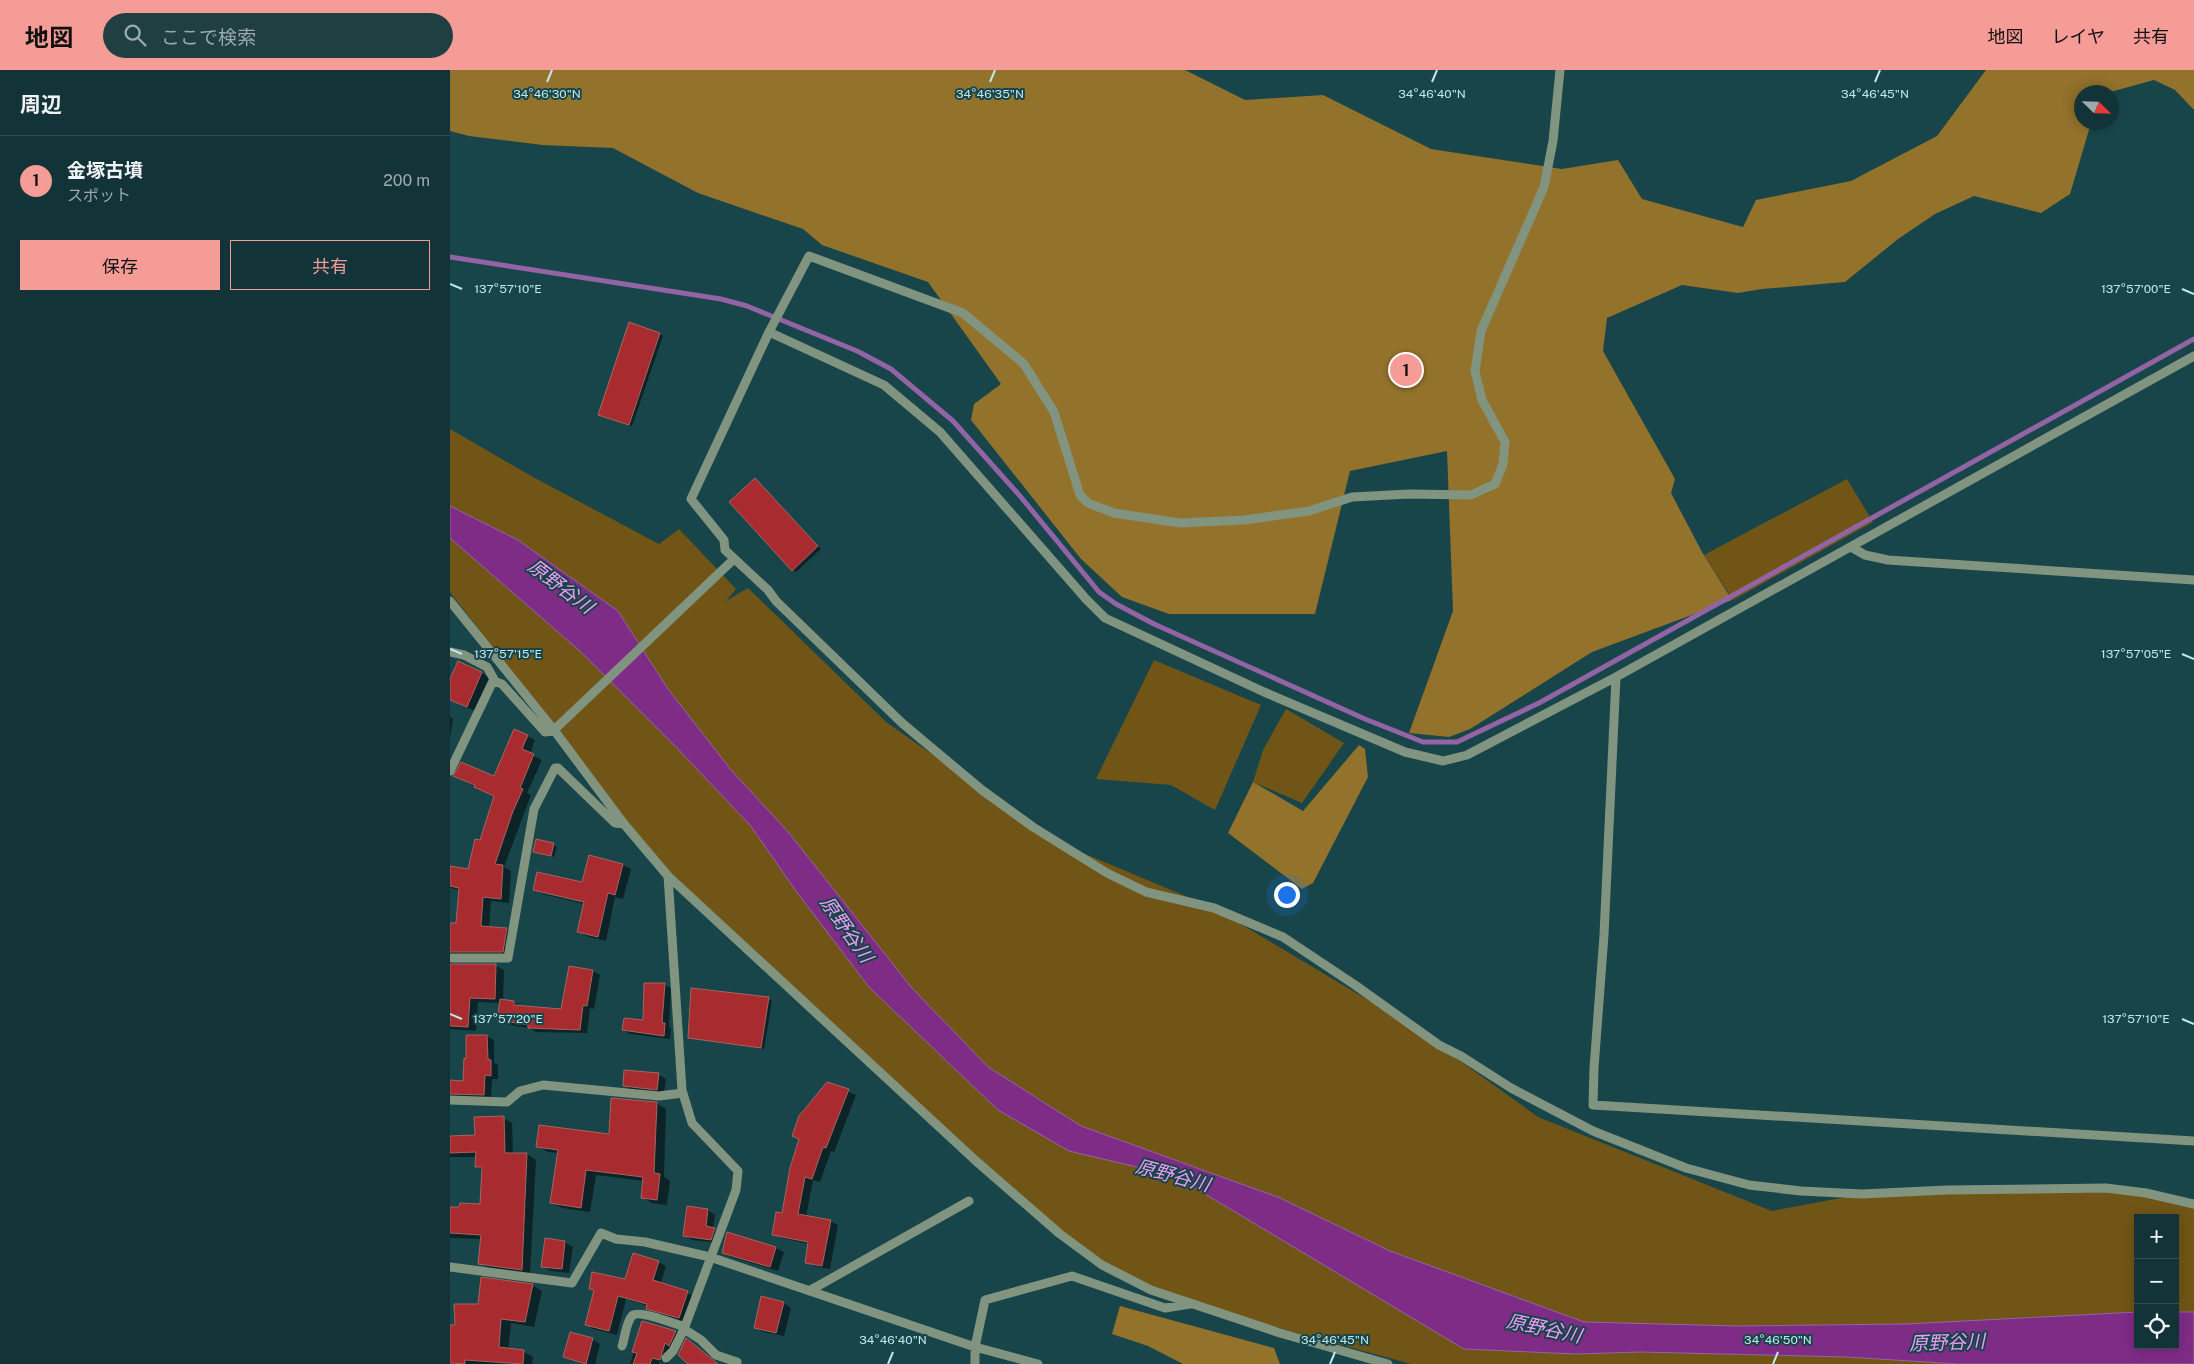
<!DOCTYPE html>
<html lang="ja">
<meta charset="utf-8">
<style>
body{margin:0;font-family:"Public Sans","Noto Sans JP",sans-serif;background:#1f3f43;color:#f1f3f6}
.controls{position:absolute;right:15px;bottom:15px;display:grid;overflow:hidden;border-radius:0px;box-shadow:0 2px 12px #0003}
.controls button{width:45px;height:45px;display:grid;place-items:center;padding:0;border:0;border-bottom:1px solid #314f53;background:#123438;color:#f1f3f6;font:25px sans-serif}
.compass{position:absolute;left:1624px;top:15px;width:45px;height:45px;border-radius:50%;background:#123438;box-shadow:0 2px 12px #0003;rotate:113deg}
.you{position:absolute;left:836px;top:824px;width:18px;height:18px;margin:-12px;border:4px solid #fff;border-radius:50%;background:#1a73e8;box-shadow:0 0 0 8px #1a73e833}
.badge{display:grid;place-items:center;width:32px;height:32px;border-radius:50%;background:#f59c96;color:#111;font-size:16px;font-weight:700}
.pin{position:absolute;translate:-50% -50%;border:2px solid #fff;box-shadow:0 1px 5px #0006}
.list{margin:0;padding:0;list-style:none}
h2{display:flex;justify-content:space-between;align-items:center;height:65px;margin:0;padding:0 20px;font-size:21px}
h2 small{font-size:16px;font-weight:400;color:#9caaae}
.list li{display:grid;grid-template-columns:32px 1fr auto;gap:15px;align-items:center;box-sizing:border-box;height:90px;padding:0 20px;border-top:1px solid #314f53}
.list b{display:block;font-size:19px;white-space:nowrap}
.list p{margin:0;font-size:16px;white-space:nowrap;color:#9caaae}
.list em{font-size:16px;font-style:normal;color:#9caaae}
.actions{display:flex;gap:10px;padding:15px 20px}
.actions a{flex:1;padding:11px 0;border:1px solid #f59c96;border-radius:0px;text-align:center;font-size:18px;color:#f59c96}
.actions .main{background:#f59c96;color:#111}
.icon{flex:none;width:28px;height:28px;fill:none;stroke:currentColor;stroke-width:2;stroke-linecap:round;stroke-linejoin:round}
.map{position:relative;flex:none;width:1744px;height:1294px;overflow:hidden}
header{display:flex;align-items:center;gap:30px;box-sizing:border-box;height:70px;padding:0 25px;background:#f59c96;color:#111}
header strong{font-size:24px}
nav{display:flex;gap:28px;margin-inline-start:auto;font-size:18px}
.search{width:350px;height:45px;background:#1f3f43;display:flex;align-items:center;gap:12px;box-sizing:border-box;padding:0 18px;border-radius:28px;color:#9caaae;font-size:19px}
main{display:flex}
aside{flex:1;background:#123438}
.map>svg:first-child{display:block}
.green{fill:#705516;fill-rule:evenodd}
.forest{fill:#93722b}
.water{fill:#7f2c87;stroke:#9264a5}
.shadow{fill:#0007;fill-rule:evenodd}
.lines{fill:none;stroke-linecap:round;stroke-linejoin:round}
.stream{stroke:#9264a5;stroke-width:5}
.building{fill:#a82b2f;stroke:#a56561}
.minor{stroke:#809480;stroke-width:9}
.ticks{fill:none;stroke:#c0e8eb;stroke-width:2}
.labels{text-anchor:middle;stroke-width:4;stroke-linejoin:round;paint-order:stroke}
.water-label{font-size:19px;font-style:italic;fill:#ef9cf7;stroke:#18454a}
.ticks-label{font-size:12px;text-anchor:middle;fill:#c0e8eb;stroke:#18454a;stroke-width:4;stroke-linejoin:round;paint-order:stroke}
</style>
<header>
<strong>地図</strong>
<div class="search"><svg class="icon" aria-label="search" viewBox="0 0 24 24"><circle cx="10" cy="10" r="6"/><path d="M15 15l6 6"/></svg>ここで検索</div>
<nav><a>地図</a><a>レイヤ</a><a>共有</a></nav>
</header>
<main>
<aside>
<h2>周辺<small></small></h2>
<ul class="list">
<li><span class="badge">1</span><div><b>金塚古墳</b><p>スポット</p></div><em>200 m</em></li>
</ul>
<div class="actions"><a class="main">保存</a><a>共有</a></div>
</aside>
<div class="map">
<svg width="1744" height="1294" viewBox="0 0 1744 1294">
<rect width="100%" height="100%" fill="#18454a"/>
<path class="green" d="M 0,359 L 83,407 L 209,474 L 229,459 L 286,519 L 276,531 L 298,518 L 436,652 L 609,773 L 764,838 L 963,957 L 1088,1047 L 1322,1141 L 1412,1124 L 1664,1119 L 1744,1134 L 1744,1294 L 961,1294 L 752,1237 L 668,1203 L 591,1147 L 218,806 L 0,522 ZM 1688,1148 L 1725,1148 L 1725,1275 L 1688,1275 Z
M 1397,409 L 1423,452 L 1283,530 L 1254,485 Z
M 704,590 L 811,635 L 765,740 L 721,715 L 646,709 Z
M 836,639 L 894,673 L 852,733 L 803,712 L 813,680 Z"/>
<path class="forest" d="M 0,0 L 735,0 L 795,30 L 873,25 L 981,79 L 1112,99 L 1168,90 L 1192,129 L 1293,157 L 1306,130 L 1401,111 L 1487,66 L 1536,0 L 1744,0 L 1744,40 L 1725,20 L 1704,10 L 1660,22 L 1632,22 L 1632,52 L 1641,53 L 1620,124 L 1591,143 L 1524,126 L 1485,144 L 1448,169 L 1395,212 L 1312,219 L 1288,223 L 1232,215 L 1157,248 L 1153,281 L 1225,409 L 1221,423 L 1252,482 L 1282,530 L 1142,582 L 1020,659 L 999,667 L 959,663 L 1003,541 L 997,381 L 900,401 L 865,544 L 719,544 L 672,527 L 631,489 L 521,350 L 524,334 L 551,314 L 478,212 L 372,175 L 353,159 L 248,123 L 163,78 L 93,75 L 19,66 L 0,61 Z
M 909,675 L 915,679 L 918,707 L 863,813 L 852,819 L 778,763 L 803,712 L 853,741 Z
M 670,1236 L 824,1278 L 830,1294 L 733,1294 L 698,1276 L 662,1264 Z"/>
<path class="water" d="M 0,436 L 68,470 L 168,541 L 218,619 L 281,700 L 339,763 L 461,917 L 538,997 L 631,1056 L 830,1128 L 940,1181 L 1134,1252 L 1287,1256 L 1456,1254 L 1688,1242 L 1688,1275 L 1725,1275 L 1725,1242 L 1744,1242 L 1744,1294 L 1508,1294 L 1397,1287 L 1190,1282 L 1126,1284 L 1014,1279 L 725,1106 L 619,1081 L 548,1040 L 419,917 L 346,821 L 300,755 L 228,679 L 131,582 L 0,468 Z"/>
<path class="shadow" d="M 210,264 L 213,266 L 182,356 L 153,346 Z
M 305,409 L 371,479 L 346,502 L 342,500 Z
M 8,593 L 40,607 L 25,641 L 0,630 L 0,612 Z
M 0,647 L 3,649 L 0,669 Z
M 77,666 L 85,670 L 80,684 L 92,690 L 77,723 L 81,725 L 54,797 L 61,801 L 59,833 L 41,831 L 39,858 L 56,859 L 65,864 L 61,886 L 5,887 L 2,893 L 2,895 L 46,896 L 54,900 L 53,931 L 64,932 L 71,936 L 112,941 L 120,897 L 143,901 L 150,905 L 144,939 L 140,938 L 137,963 L 86,962 L 79,958 L 55,954 L 48,950 L 50,933 L 28,932 L 26,961 L 0,959 L 0,854 L 7,855 L 10,820 L 0,818 L 0,797 L 19,801 L 46,727 L 5,706 L 45,708 Z
M 103,775 L 107,777 L 104,787 L 84,781 Z
M 140,786 L 173,795 L 181,799 L 173,829 L 165,827 L 156,871 L 136,866 L 128,862 L 134,834 L 92,824 L 84,819 L 133,814 ZM 91,821 L 140,832 L 139,834 L 91,823 Z
M 214,915 L 221,918 L 219,957 L 221,958 L 220,969 L 180,964 L 174,960 L 194,952 Z
M 318,929 L 322,931 L 314,979 L 239,967 Z
M 37,966 L 44,970 L 44,993 L 48,995 L 48,1009 L 42,1009 L 41,1028 L 0,1030 L 0,1012 L 14,1012 Z
M 208,1004 L 216,1009 L 214,1023 L 182,1020 L 174,1016 Z
M 378,1013 L 406,1025 L 384,1082 L 381,1081 L 370,1112 L 363,1110 L 356,1147 L 380,1151 L 388,1155 L 380,1199 L 364,1196 L 356,1192 L 359,1174 L 331,1168 L 323,1164 L 333,1144 Z
M 206,1033 L 216,1039 L 214,1107 L 220,1111 L 217,1135 L 202,1133 L 192,1127 L 194,1111 L 146,1105 L 140,1142 L 112,1138 L 102,1133 L 108,1083 L 98,1082 L 88,1076 L 160,1066 Z
M 53,1048 L 62,1053 L 63,1084 L 77,1084 L 86,1090 L 80,1204 L 39,1199 L 30,1193 L 32,1169 L 0,1168 L 0,1138 L 31,1135 L 33,1100 L 26,1096 L 27,1087 L 0,1087 L 0,1067 L 26,1066 Z
M 258,1140 L 265,1145 L 263,1159 L 272,1164 L 269,1173 L 242,1170 L 234,1165 Z
M 278,1164 L 326,1178 L 334,1182 L 328,1201 L 281,1187 L 274,1183 Z
M 96,1170 L 115,1172 L 123,1177 L 119,1203 L 101,1201 L 93,1196 Z
M 209,1192 L 216,1196 L 211,1213 L 244,1226 L 236,1252 L 204,1242 L 197,1238 L 198,1236 L 176,1229 L 167,1265 L 143,1259 L 136,1254 L 145,1221 L 140,1219 L 176,1211 Z
M 82,1215 L 92,1221 L 84,1257 L 61,1253 L 58,1280 L 74,1282 L 83,1287 L 82,1294 L 0,1294 L 0,1256 L 6,1256 L 29,1236 Z
M 334,1233 L 341,1238 L 334,1266 L 313,1262 L 305,1257 Z
M 193,1252 L 226,1262 L 233,1266 L 223,1277 L 218,1294 L 210,1291 L 209,1294 L 180,1294 Z
M 142,1269 L 150,1274 L 145,1294 L 133,1294 L 114,1286 Z"/>
<g class="lines">
<path class="stream" d="M 0,187 L 271,229 L 297,236 L 407,281 L 441,299 L 503,351 L 570,426 L 649,522 L 666,534 L 704,554 L 915,649 L 973,672 L 1007,672 L 1089,633 L 1744,269"/>
</g>
<path class="building" d="M 179,252 L 210,263 L 179,355 L 148,345 Z
M 305,408 L 368,476 L 342,501 L 279,432 Z
M 8,591 L 32,602 L 17,637 L 0,630 L 0,609 Z
M 64,659 L 78,665 L 72,679 L 84,684 L 70,718 L 73,719 L 63,741 L 45,794 L 53,795 L 51,829 L 33,827 L 31,856 L 57,858 L 53,882 L 0,882 L 0,853 L 6,853 L 9,818 L 0,816 L 0,796 L 18,799 L 25,769 L 30,770 L 44,726 L 24,717 L 25,715 L 3,706 L 11,692 L 44,706 Z
M 86,769 L 104,773 L 101,786 L 83,782 Z
M 139,785 L 173,794 L 165,825 L 158,823 L 148,867 L 127,862 L 134,832 L 83,820 L 87,802 L 132,812 Z
M 0,894 L 46,894 L 45,929 L 20,928 L 18,957 L 0,956 Z
M 119,896 L 143,900 L 137,936 L 133,935 L 130,960 L 78,958 L 78,955 L 47,950 L 50,929 L 64,931 L 64,935 L 111,939 Z
M 194,913 L 215,913 L 212,953 L 215,953 L 214,966 L 172,960 L 174,948 L 193,950 Z
M 241,918 L 319,927 L 311,978 L 238,968 Z
M 16,965 L 37,965 L 38,989 L 41,990 L 41,1006 L 35,1005 L 34,1025 L 0,1024 L 0,1010 L 13,1011 L 14,988 L 16,989 Z
M 174,1000 L 209,1003 L 207,1020 L 173,1016 Z
M 377,1012 L 399,1019 L 376,1078 L 373,1077 L 362,1109 L 355,1107 L 348,1144 L 381,1150 L 372,1196 L 355,1193 L 358,1172 L 322,1165 L 326,1142 L 332,1143 L 340,1098 L 349,1069 L 342,1066 L 349,1046 Z
M 161,1028 L 207,1032 L 204,1103 L 210,1104 L 207,1130 L 191,1128 L 193,1107 L 136,1100 L 131,1138 L 100,1133 L 108,1080 L 86,1077 L 89,1055 L 159,1064 Z
M 54,1046 L 55,1083 L 77,1083 L 72,1200 L 28,1194 L 31,1165 L 0,1163 L 0,1137 L 9,1137 L 10,1133 L 30,1134 L 32,1097 L 25,1097 L 26,1082 L 0,1083 L 0,1066 L 25,1065 L 24,1047 Z
M 237,1136 L 258,1139 L 256,1156 L 265,1158 L 261,1170 L 233,1166 Z
M 277,1162 L 326,1177 L 320,1197 L 272,1183 Z
M 95,1168 L 115,1171 L 112,1199 L 91,1197 Z
M 183,1183 L 209,1191 L 203,1210 L 238,1221 L 229,1248 L 196,1239 L 197,1234 L 168,1226 L 159,1261 L 135,1255 L 144,1220 L 139,1219 L 142,1202 L 175,1209 Z
M 31,1207 L 83,1214 L 75,1252 L 51,1249 L 49,1277 L 74,1280 L 73,1294 L 15,1290 L 15,1294 L 0,1293 L 0,1255 L 5,1255 L 4,1234 L 28,1234 Z
M 311,1226 L 334,1232 L 326,1263 L 304,1258 Z
M 192,1251 L 226,1261 L 219,1276 L 215,1273 L 210,1290 L 202,1288 L 200,1294 L 183,1294 L 187,1283 L 182,1282 Z
M 120,1262 L 143,1268 L 136,1294 L 113,1287 Z
M 236,1268 L 262,1289 L 268,1294 L 238,1294 L 228,1285 Z"/>
<g class="lines">
<path class="minor" d="M 1110,0 L 1103,71 L 1094,117 L 1031,261 L 1025,301 L 1032,330 L 1055,372 L 1053,394 L 1045,414 L 1021,425 L 959,424 L 902,427 L 859,441 L 794,450 L 730,453 L 664,443 L 638,433 L 630,425 L 604,342 L 574,294 L 513,243 L 359,186 L 319,262 L 241,429 L 274,470 L 275,480 L 318,520 L 326,531 L 452,653 L 532,720 L 583,757 L 657,803 L 696,822 L 764,838 L 833,867 L 905,915 L 989,975 L 1011,986 L 1061,1018 L 1143,1061 L 1236,1098 L 1299,1115 L 1351,1121 L 1412,1124 L 1497,1120 L 1656,1118 L 1696,1123 L 1744,1134
M 319,262 L 434,315 L 490,362 L 636,529 L 655,548 L 814,622 L 955,682 L 993,691 L 1017,685 L 1166,607 L 1744,286
M 1401,477 L 1415,485 L 1438,490 L 1744,510
M 0,531 L 104,660 L 174,754 L 218,806 L 526,1091 L 610,1164 L 652,1195 L 701,1220 L 830,1263 L 938,1294
M 0,582 L 14,585 L 37,597 L 45,611
M 1166,607 L 1154,865 L 1144,998 L 1143,1035 L 1744,1071
M 0,701 L 43,611 L 52,614 L 95,662 L 104,660 L 284,489
M 218,806 L 232,1020 L 242,1053 L 288,1101 L 286,1120 L 234,1259 L 251,1270 L 266,1285 L 287,1292 L 287,1294
M 0,888 L 58,888 L 84,739 L 105,698 L 108,698 L 165,753 L 174,754
M 0,1030 L 57,1032 L 70,1021 L 93,1015 L 209,1026 L 233,1023
M 0,1197 L 122,1213 L 151,1163 L 166,1169 L 195,1172 L 260,1187 L 525,1277 L 588,1294
M 359,1221 L 519,1131
M 172,1276 C 175,1268 176,1252 182,1246 C 188,1239 225,1254 235,1257
M 216,1288 L 223,1281 L 234,1259
M 525,1294 L 525,1277 L 535,1230 L 622,1206 L 715,1238 L 740,1234"/>
</g>
<path class="ticks" d="M 97,12 L 102,0M 540,12 L 545,0M 982,12 L 987,0M 1425,12 L 1430,0M 0,214 L 12,219M 1732,219 L 1744,224M 0,579 L 12,584M 1732,584 L 1744,589M 0,944 L 12,949M 1732,949 L 1744,954M 438,1294 L 443,1282M 880,1294 L 885,1282M 1323,1294 L 1328,1282"/>
<g class="labels">
<g class="water-label">
<text transform="translate(111 516) rotate(37)" y="7">原野谷川</text>
<text transform="translate(397 859) rotate(55)" y="7">原野谷川</text>
<text transform="translate(723 1105) rotate(15)" y="7">原野谷川</text>
<text transform="translate(1094 1258) rotate(12)" y="7">原野谷川</text>
<text transform="translate(1497 1272) rotate(-2)" y="7">原野谷川</text>
</g>
</g>
<g class="ticks-label">
<text x="97" y="28">34°46'30"N</text>
<text x="540" y="28">34°46'35"N</text>
<text x="982" y="28">34°46'40"N</text>
<text x="1425" y="28">34°46'45"N</text>
<text x="58" y="223">137°57'10"E</text>
<text x="1686" y="223">137°57'00"E</text>
<text x="58" y="588">137°57'15"E</text>
<text x="1686" y="588">137°57'05"E</text>
<text x="58" y="953">137°57'20"E</text>
<text x="1686" y="953">137°57'10"E</text>
<text x="443" y="1274">34°46'40"N</text>
<text x="885" y="1274">34°46'45"N</text>
<text x="1328" y="1274">34°46'50"N</text>
</g>
</svg>
<div class="controls">
<button>+</button>
<button>−</button>
<button><svg class="icon" aria-label="locate" viewBox="0 0 24 24"><circle cx="12" cy="12" r="6"/><path d="M12 2v4M12 18v4M2 12h4M18 12h4"/></svg></button>
</div>
<svg class="compass" viewBox="-18 -18 36 36"><path d="M0-13l5 13h-10z" fill="#e53935"/><path d="M0 13l5-13h-10z" fill="#9caaae"/></svg>
<div class="you"></div>
<div class="pin badge" style="left:956px;top:300px">1</div>
</div>
</main>
